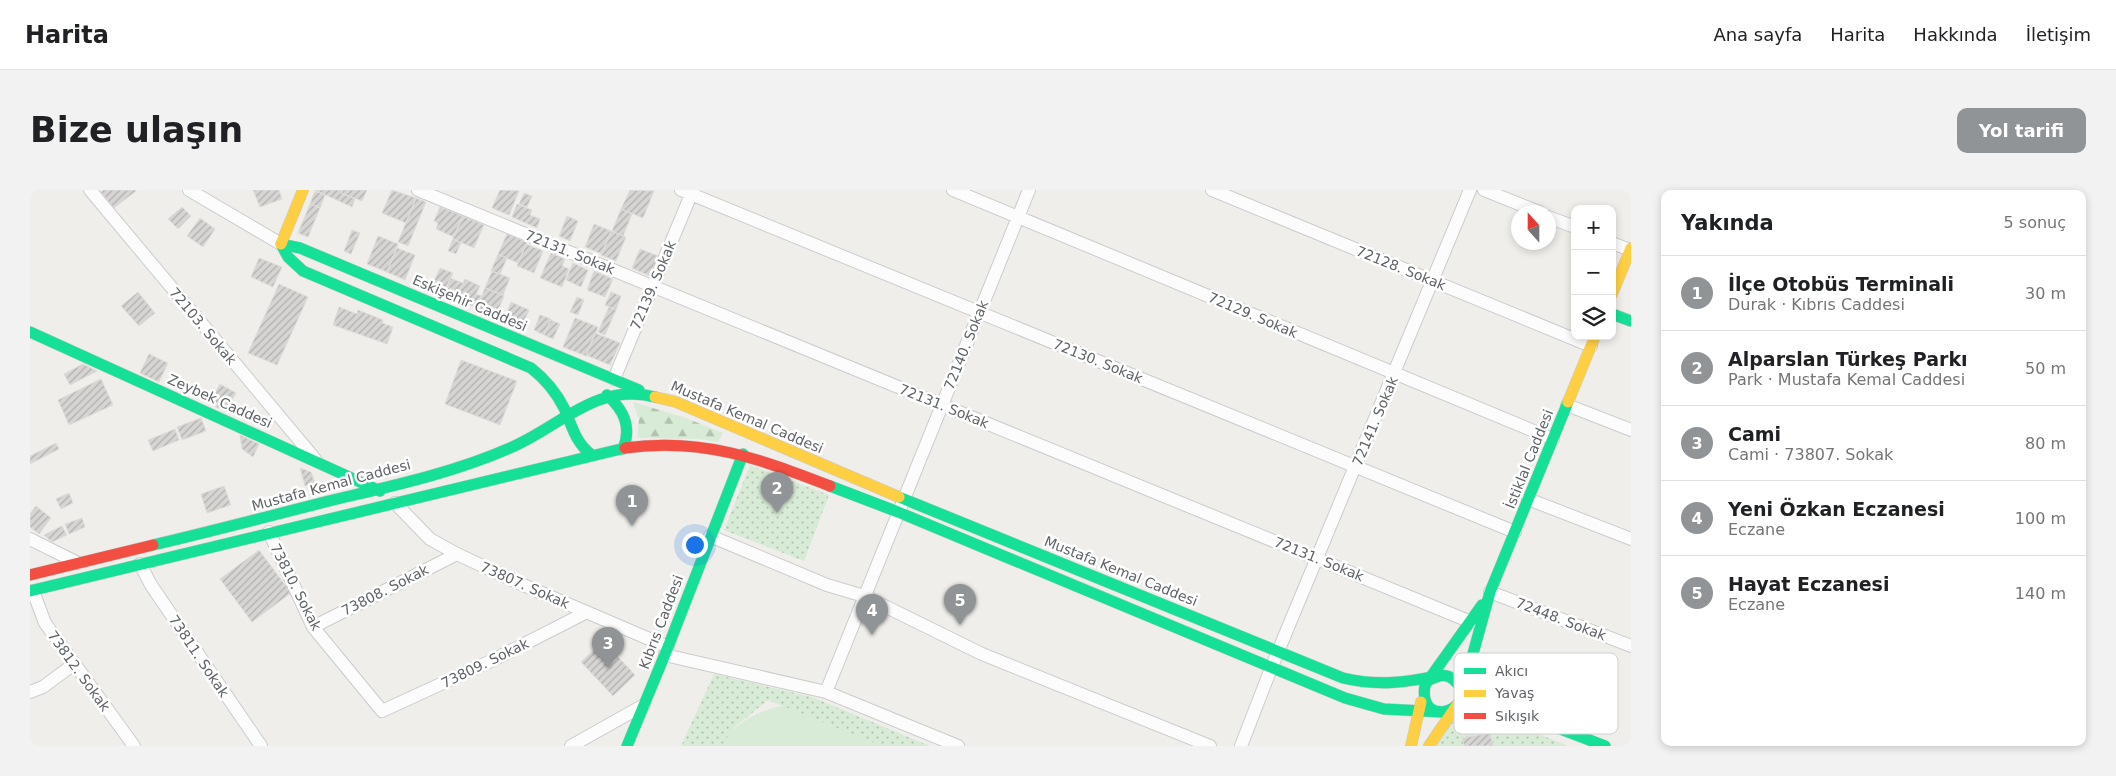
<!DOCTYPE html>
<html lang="tr">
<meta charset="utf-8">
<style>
body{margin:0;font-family:"DejaVu Sans",sans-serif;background:#f2f2f2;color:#202124}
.controls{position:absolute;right:15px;top:15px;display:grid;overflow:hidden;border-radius:10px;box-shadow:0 2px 8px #0003}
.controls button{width:45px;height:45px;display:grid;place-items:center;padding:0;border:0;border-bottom:1px solid #e0e0e0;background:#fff;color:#202124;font:25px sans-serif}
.compass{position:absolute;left:1481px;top:15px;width:45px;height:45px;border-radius:50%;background:#fff;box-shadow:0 2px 8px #0003;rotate:339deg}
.you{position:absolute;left:664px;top:354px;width:18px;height:18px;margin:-12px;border:4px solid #fff;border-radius:50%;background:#1a73e8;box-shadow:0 0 0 8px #1a73e833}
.badge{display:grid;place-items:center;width:32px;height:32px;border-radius:50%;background:#919496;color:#fff;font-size:16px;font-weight:700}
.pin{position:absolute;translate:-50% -41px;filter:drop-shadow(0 1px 2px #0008)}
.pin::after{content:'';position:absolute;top:26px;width:18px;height:15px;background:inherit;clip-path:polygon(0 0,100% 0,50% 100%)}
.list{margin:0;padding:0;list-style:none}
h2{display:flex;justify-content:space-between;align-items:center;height:65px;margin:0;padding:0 20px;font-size:21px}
h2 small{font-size:16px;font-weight:400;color:#757577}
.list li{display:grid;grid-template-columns:32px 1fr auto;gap:15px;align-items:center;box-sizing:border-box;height:75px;padding:0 20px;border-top:1px solid #e0e0e0}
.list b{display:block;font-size:19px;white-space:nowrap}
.list p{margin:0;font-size:16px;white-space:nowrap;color:#757577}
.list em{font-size:16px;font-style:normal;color:#757577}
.icon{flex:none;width:28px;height:28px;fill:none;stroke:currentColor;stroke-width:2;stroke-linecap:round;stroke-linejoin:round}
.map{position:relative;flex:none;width:1601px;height:556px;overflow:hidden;border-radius:10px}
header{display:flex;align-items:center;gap:30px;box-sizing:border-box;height:70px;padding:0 25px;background:#fff;border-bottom:1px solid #e0e0e0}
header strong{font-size:24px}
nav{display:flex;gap:28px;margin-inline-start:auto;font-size:18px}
.intro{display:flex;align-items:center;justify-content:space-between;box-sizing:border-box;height:120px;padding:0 30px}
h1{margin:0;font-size:35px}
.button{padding:12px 22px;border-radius:10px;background:#919496;color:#fff;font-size:18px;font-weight:700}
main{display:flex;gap:30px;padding:0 30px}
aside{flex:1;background:#fff;border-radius:10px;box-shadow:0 2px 8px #0003}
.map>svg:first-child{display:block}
.grass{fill:#d8ebd6}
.forest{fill:url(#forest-firs)}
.park{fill:url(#park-dots)}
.building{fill:url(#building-hatch);stroke:#deddd9}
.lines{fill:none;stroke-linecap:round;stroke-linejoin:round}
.street-casing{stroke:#cbcccc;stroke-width:14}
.fast-casing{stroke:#cacacb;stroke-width:12}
.slow-casing{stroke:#cacacb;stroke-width:12}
.jam-casing{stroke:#cacacb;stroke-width:12}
.street{stroke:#fdfcfc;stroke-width:12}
.fast{stroke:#16e098;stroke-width:11}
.slow{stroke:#ffcf43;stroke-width:11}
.jam{stroke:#f24e42;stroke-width:11}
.labels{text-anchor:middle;stroke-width:5;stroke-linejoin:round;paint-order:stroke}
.street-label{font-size:14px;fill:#5f6368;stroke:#fff}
.key{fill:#fff;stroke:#cfd0d2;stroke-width:1}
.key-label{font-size:14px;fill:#5f6368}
</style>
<header>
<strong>Harita</strong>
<nav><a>Ana sayfa</a><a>Harita</a><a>Hakkında</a><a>İletişim</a></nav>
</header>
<div class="intro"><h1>Bize ulaşın</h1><a class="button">Yol tarifi</a></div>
<main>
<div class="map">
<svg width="1601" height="556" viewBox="0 0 1601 556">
<defs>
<pattern id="forest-firs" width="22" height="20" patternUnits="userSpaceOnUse" patternTransform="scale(1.25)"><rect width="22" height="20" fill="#d8ebd6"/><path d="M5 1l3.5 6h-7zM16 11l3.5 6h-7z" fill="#b2c2b1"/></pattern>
<pattern id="park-dots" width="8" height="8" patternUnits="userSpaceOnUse" patternTransform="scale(1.25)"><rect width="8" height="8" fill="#d8ebd6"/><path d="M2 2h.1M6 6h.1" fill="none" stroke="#b2c2b1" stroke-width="1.8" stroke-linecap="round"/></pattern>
<pattern id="building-hatch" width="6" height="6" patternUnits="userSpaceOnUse" patternTransform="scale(1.25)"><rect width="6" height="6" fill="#d6d5d3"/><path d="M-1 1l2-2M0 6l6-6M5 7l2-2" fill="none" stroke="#b1b0af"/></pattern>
</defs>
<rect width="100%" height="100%" fill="#efeeea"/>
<path class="grass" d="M 759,515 L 863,556 L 687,556 C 710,531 726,520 759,515 Z"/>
<path class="forest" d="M 603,212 L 656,228 L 693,243 L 688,252 L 670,249 L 607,248 L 609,230 Z"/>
<path class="park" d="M 720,275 L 799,305 L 774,371 L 694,340 Z
M 684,484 L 782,507 L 900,556 L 852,556 L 738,510 L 705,537 L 691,556 L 651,556 Z
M 1432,509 L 1462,523 L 1447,556 L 1404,556 Z
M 1463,525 L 1538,556 L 1449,556 Z"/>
<path class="building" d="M 73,0 L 106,0 L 106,1 L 84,18 L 71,2 Z
M 223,0 L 249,0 L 252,9 L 230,17 Z
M 285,0 L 313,0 L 311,3 L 325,9 L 322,17 Z
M 313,0 L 337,0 L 332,11 L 311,3 Z
M 362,0 L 386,8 L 376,33 L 352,23 Z
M 470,0 L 489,1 L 479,25 L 462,18 Z
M 600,0 L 624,1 L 613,28 L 591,19 Z
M 285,1 L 295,5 L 290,18 L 280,14 Z
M 494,3 L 502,6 L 497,17 L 489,14 Z
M 386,8 L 396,12 L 378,56 L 368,52 Z
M 280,14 L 290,18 L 278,47 L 268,43 Z
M 487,14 L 502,20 L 500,25 L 510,29 L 507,38 L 482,27 Z
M 152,17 L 161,26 L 148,39 L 138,29 Z
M 410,17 L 433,26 L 424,47 L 406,39 L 408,33 L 404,31 Z
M 591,19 L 602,24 L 593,46 L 582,41 Z
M 432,26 L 454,35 L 444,58 L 423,49 Z
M 537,26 L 548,31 L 540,51 L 529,46 Z
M 170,28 L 185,39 L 173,57 L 157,46 Z
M 564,34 L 581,41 L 572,64 L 555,57 Z
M 322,40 L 330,43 L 321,64 L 314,61 Z
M 581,41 L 596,47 L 586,71 L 571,65 Z
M 477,44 L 497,52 L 488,73 L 468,64 Z
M 348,46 L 368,54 L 357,82 L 337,74 Z
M 423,49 L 431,53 L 426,64 L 418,61 Z
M 496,54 L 513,61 L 504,83 L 487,76 Z
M 367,58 L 385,65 L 375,90 L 357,82 Z
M 610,59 L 628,66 L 620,86 L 602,78 Z
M 521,63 L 535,69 L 532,76 L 539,79 L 532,97 L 510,88 Z
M 468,64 L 477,68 L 470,84 L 461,81 Z
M 229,68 L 252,77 L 243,97 L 221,87 Z
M 543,73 L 558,80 L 551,97 L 536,90 Z
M 410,78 L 423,83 L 413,105 L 400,100 Z
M 462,81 L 480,88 L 473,105 L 455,98 Z
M 564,81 L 583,89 L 575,107 L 557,100 Z
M 420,88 L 433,93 L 429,102 L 417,97 Z
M 435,89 L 450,96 L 446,104 L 452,106 L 447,118 L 414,104 L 417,97 L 429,102 Z
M 249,94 L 278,107 L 247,175 L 218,163 Z
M 455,98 L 474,106 L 466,125 L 447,118 Z
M 108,102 L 125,123 L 109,136 L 91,116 Z
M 581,102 L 591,106 L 586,120 L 575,115 Z
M 547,107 L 554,110 L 548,125 L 540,122 Z
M 481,112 L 499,120 L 492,136 L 474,129 Z
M 309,117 L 327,124 L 328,120 L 353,130 L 352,133 L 363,137 L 357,154 L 303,135 Z
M 579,117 L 586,120 L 575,145 L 568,142 Z
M 510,125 L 521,129 L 514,145 L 504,140 Z
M 545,128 L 568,137 L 556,166 L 533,157 Z
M 521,130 L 530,134 L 523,149 L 514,145 Z
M 565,143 L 590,153 L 580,175 L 556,165 Z
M 119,164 L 138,173 L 129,192 L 110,183 Z
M 431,170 L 487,191 L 470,235 L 415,214 Z
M 53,174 L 67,181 L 40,195 L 34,184 Z
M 71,189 L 83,215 L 39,235 L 28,210 Z
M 190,194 L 206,203 L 195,222 L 179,213 Z
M 171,228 L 176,241 L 152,250 L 147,237 Z
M 145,239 L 149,250 L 123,261 L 118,250 Z
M 210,245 L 229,254 L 223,267 L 212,259 Z
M 26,253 L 29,259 L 0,274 L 0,266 Z
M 270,278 L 281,282 L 285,293 L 275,296 Z
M 194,296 L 201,315 L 177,323 L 171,304 Z
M 39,303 L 43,313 L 31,319 L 26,309 Z
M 6,316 L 21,328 L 9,344 L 0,337 L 0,324 Z
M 52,328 L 55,337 L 39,344 L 35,334 Z
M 32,336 L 37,345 L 22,352 L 14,345 Z
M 229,360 L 261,403 L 222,432 L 190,389 Z
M 573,451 L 605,485 L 583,506 L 551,472 Z
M 1460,543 L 1463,556 L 1434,556 L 1432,548 Z"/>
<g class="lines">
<g class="street-casing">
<path id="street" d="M 60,0 L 285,269
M 159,0 L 251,54
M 388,0 L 1441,432
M 651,0 L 1485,342
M 923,0 L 1523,249
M 1182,0 L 1561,156
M 1454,0 L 1509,22
M 1518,27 L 1545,37
M 1582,53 L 1600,60
M 584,189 L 663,0
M 1537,215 L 1601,240
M 1498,309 L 1601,349
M 365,313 L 400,349 L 427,364 L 491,394 L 638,457
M 239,342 L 283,437 L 352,521 L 463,470 L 557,422
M 680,346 L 797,395 L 834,406 L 952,464 L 1180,556
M 0,349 L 48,373
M 110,374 L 121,395 L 231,556
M 3,401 L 15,433 L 104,556
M 1460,402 L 1601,456
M 283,437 L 427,364
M 635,465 L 796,502 L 928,556
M 0,502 L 13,497 L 44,474
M 796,502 L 999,0
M 541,556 L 614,515
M 1211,556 L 1242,476 L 1440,0"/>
</g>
<g class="fast-casing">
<path id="fast" d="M 251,54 L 270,58 L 609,200
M 251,54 L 258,67 L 273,81 L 501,178 C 515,189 526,202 534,218 C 542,235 545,253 562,265
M 1582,124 L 1601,131
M 0,142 L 350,301
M 577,205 C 594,220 602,237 593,259
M 800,296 L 868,322 L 1315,508 L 1354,519 L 1413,522
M 869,307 L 1313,488 C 1347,496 1376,493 1410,485
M 123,355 C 183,341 243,325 303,310 C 362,296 423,283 480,258 C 530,237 566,192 625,207
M 0,401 L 595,258
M 1399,490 C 1408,486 1416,482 1424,490 C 1453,517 1387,543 1395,495 L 1452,415
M 1431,501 L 1575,556
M 1431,507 L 1460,402 L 1538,212
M 597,556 L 638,457 L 713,264"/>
</g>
<g class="slow-casing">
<path id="slow" d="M 251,54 L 273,0
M 1582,104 L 1601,58
M 625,207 L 646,212 L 869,307
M 1538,212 L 1565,146
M 1381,556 L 1391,512
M 1399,556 L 1427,515"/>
</g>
<g class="jam-casing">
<path id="jam" d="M 595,258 C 672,247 730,269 800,296
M 0,385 L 123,355"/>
</g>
<use href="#street" class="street"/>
<use href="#fast" class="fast"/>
<use href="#slow" class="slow"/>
<use href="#jam" class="jam"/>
</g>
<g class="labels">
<g class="street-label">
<text transform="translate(540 62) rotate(22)" y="5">72131. Sokak</text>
<text transform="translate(1371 78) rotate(22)" y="5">72128. Sokak</text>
<text transform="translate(623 95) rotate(-67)" y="5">72139. Sokak</text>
<text transform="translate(440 113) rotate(23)" y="5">Eskişehir Caddesi</text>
<text transform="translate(1223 125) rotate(23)" y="5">72129. Sokak</text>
<text transform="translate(173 136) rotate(50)" y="5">72103. Sokak</text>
<text transform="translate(936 155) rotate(-68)" y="5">72140. Sokak</text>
<text transform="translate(1068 171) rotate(22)" y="5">72130. Sokak</text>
<text transform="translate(190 211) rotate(24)" y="5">Zeybek Caddesi</text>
<text transform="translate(914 216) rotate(22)" y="5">72131. Sokak</text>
<text transform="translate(717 227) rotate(23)" y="5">Mustafa Kemal Caddesi</text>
<text transform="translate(1345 231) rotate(-67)" y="5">72141. Sokak</text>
<text transform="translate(1499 269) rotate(-68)" y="5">İstiklal Caddesi</text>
<text transform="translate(301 295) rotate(-15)" y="5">Mustafa Kemal Caddesi</text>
<text transform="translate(1289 369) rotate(22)" y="5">72131. Sokak</text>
<text transform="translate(1091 381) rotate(22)" y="5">Mustafa Kemal Caddesi</text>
<text transform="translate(495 395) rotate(24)" y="5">73807. Sokak</text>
<text transform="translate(266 397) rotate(63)" y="5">73810. Sokak</text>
<text transform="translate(355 400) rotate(-27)" y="5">73808. Sokak</text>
<text transform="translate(1531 429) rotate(21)" y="5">72448. Sokak</text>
<text transform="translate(631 432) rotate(-69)" y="5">Kıbrıs Caddesi</text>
<text transform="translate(169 466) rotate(56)" y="5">73811. Sokak</text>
<text transform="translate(455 473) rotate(-26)" y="5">73809. Sokak</text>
<text transform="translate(49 481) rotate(54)" y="5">73812. Sokak</text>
</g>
</g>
<rect x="1424" y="463" width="164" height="81" rx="8" class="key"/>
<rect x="1434" y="478" width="22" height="6" fill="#16e098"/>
<rect x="1434" y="500" width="22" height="7" fill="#ffcf43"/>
<rect x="1434" y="523" width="22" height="6" fill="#f24e42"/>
<g class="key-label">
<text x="1465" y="486">Akıcı</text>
<text x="1465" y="508">Yavaş</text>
<text x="1465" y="531">Sıkışık</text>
</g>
</svg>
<div class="controls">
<button>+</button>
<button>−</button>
<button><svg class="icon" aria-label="layers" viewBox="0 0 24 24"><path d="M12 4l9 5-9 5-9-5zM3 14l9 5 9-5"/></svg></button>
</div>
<svg class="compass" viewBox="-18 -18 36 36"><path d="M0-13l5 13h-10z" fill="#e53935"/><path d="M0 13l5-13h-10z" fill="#757577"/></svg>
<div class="you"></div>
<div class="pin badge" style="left:602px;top:336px">1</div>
<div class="pin badge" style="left:747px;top:323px">2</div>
<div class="pin badge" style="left:578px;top:478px">3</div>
<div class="pin badge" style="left:842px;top:445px">4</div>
<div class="pin badge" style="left:930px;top:435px">5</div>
</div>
<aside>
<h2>Yakında<small>5 sonuç</small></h2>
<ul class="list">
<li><span class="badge">1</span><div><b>İlçe Otobüs Terminali</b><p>Durak · Kıbrıs Caddesi</p></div><em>30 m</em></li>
<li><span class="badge">2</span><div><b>Alparslan Türkeş Parkı</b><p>Park · Mustafa Kemal Caddesi</p></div><em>50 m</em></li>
<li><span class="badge">3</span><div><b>Cami</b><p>Cami · 73807. Sokak</p></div><em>80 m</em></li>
<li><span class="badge">4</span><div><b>Yeni Özkan Eczanesi</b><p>Eczane</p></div><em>100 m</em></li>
<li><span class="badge">5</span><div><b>Hayat Eczanesi</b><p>Eczane</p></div><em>140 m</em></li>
</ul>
</aside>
</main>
